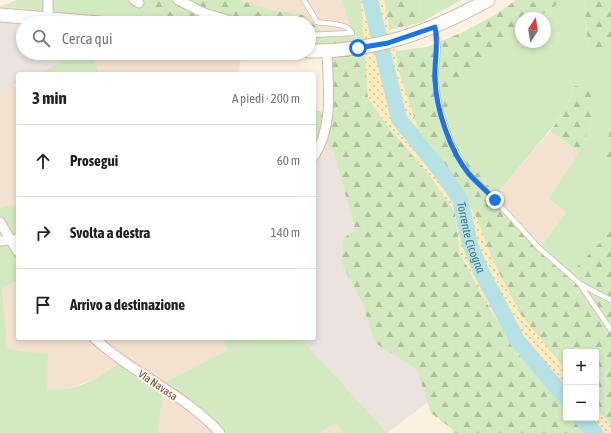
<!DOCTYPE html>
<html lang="it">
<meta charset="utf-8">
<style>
body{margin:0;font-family:"Asap Condensed",sans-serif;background:#f2f2f2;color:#222}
.controls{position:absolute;right:12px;bottom:12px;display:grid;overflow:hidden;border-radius:4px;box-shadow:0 2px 6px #0003}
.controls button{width:36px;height:36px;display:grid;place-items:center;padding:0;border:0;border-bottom:1px solid #e0e0e0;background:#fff;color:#222;font:20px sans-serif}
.compass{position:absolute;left:515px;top:12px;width:36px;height:36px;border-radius:50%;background:#fff;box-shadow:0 2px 6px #0003;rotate:12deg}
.stop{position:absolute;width:12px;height:12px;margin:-9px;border:3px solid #1a73e8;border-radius:50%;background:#fff}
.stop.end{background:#1a73e8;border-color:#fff;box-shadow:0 1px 4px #0008}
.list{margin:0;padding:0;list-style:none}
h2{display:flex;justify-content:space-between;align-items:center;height:52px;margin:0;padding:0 16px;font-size:17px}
h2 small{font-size:13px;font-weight:400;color:#767676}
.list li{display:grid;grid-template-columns:26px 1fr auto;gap:12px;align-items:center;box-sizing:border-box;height:72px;padding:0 16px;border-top:1px solid #e0e0e0}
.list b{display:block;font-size:15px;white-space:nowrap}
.list em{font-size:13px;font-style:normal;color:#767676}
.icon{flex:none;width:22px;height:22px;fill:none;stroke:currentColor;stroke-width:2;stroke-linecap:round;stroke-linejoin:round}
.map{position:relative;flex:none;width:611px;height:433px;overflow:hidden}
.search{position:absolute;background:#fff;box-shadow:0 2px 6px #0003;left:16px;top:16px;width:300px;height:44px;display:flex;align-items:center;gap:10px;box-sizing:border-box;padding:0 14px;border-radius:22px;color:#767676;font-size:15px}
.panel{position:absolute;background:#fff;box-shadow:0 2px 6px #0003;left:16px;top:72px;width:300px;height:268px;border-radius:4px}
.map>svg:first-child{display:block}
.residential{fill:#f4e2d0}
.industrial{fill:#ebe3dd}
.grass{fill:#d3eac0}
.forest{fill:url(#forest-firs)}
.sand{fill:url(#sand-dots)}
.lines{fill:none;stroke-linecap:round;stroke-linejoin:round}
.river{stroke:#b6e2e6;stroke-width:16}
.lane-casing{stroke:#d0b9ab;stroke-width:6}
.street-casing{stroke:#d0b9ab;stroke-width:11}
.secondary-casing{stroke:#d3b9a8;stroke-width:15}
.lane{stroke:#fff;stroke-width:4.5}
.street{stroke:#fff;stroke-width:9}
.secondary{stroke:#fff;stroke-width:13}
.route{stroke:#1a73e8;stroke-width:5}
.labels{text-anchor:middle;stroke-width:4;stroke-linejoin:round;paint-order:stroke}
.street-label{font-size:11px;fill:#745548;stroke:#fff5e8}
.water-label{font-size:12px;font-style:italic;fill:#3f7a81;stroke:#fff5e8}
</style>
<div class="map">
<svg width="611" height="433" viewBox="0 0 611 433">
<defs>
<pattern id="forest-firs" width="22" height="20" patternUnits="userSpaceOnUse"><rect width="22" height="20" fill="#d3eac0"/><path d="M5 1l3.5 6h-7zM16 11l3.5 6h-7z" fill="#b0c09e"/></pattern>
<pattern id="sand-dots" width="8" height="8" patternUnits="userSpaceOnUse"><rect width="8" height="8" fill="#fdebbb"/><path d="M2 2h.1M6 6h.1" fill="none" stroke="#d1c19a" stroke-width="1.8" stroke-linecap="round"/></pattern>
</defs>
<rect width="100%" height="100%" fill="#fcf0e1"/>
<path class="residential" d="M 239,0 L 342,0 L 353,36 L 328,37 L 303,15 L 269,9 Z
M 109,17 L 156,23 L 109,23 Z
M 92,53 L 241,53 L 239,74 L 99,74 Z
M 14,84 L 18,91 L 18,204 L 0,208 L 0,91 Z
M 550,131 L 579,152 L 550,199 L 566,212 L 538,251 L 496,195 Z
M 18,280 L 18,338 L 223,338 L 229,350 L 161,384 L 120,362 L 99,378 L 63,390 L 47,389 L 8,349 L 2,288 Z
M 163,391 L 218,433 L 158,433 Z
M 335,423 L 343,433 L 320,433 Z"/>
<path class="industrial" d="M 0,6 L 109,17 L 109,23 L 23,23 L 23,53 L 80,53 L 37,74 L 18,74 L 18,83 L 0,91 Z
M 323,141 L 334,153 L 355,229 L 342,264 L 363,305 L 374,342 L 417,370 L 428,402 L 387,433 L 301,350 L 295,338 L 314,338 L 314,152 Z"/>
<path class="grass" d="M 17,0 L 141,0 L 179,23 L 156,23 L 1,6 Z
M 342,0 L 361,0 L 364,36 L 353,36 Z
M 422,0 L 461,0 L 422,22 L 419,7 Z
M 564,0 L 584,0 L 589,53 L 611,51 L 611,127 L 605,157 L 611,161 L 611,231 L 571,273 L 538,251 L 566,212 L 549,199 L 579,152 L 594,116 L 575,86 L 563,114 L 496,195 L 455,145 L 446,111 L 451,98 L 469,70 L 507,38 L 521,29 L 521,42 L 545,42 L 545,18 L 537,18 Z
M 80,53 L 92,53 L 99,74 L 37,74 Z
M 18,204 L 18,280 L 2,288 L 8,349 L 48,354 L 47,389 C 77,392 98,379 120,362 L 161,384 L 228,350 L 223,338 L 300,338 L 387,433 L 343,433 L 335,423 L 320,433 L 218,433 L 163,391 L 158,433 L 0,433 L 0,240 L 11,240 L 0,219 L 0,208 Z"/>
<path class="forest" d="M 141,0 L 239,0 L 269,9 L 303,15 L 328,37 L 364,36 L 368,98 L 390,129 L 430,175 L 455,212 L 460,253 L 484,299 L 514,348 L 566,409 L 566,418 L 574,418 L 587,433 L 453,433 L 453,430 L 431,413 L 417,370 L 374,342 L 363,305 L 342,264 L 343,239 L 355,229 L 334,153 L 323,141 L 314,138 L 314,110 L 324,112 L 328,44 L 309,44 L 309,23 L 179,23 Z
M 384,0 L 422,0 L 419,7 L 422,22 L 390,30 Z
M 516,0 L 564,0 L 537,18 L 521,18 L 521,29 L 507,38 L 469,70 L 451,98 L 446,111 L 455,145 L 496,195 L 538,251 L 571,273 L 611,231 L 611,426 L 596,407 L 596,352 L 566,352 L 566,370 L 520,314 L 492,259 L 477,219 L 455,178 L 418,129 L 399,72 L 395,51 L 427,47 L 461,33 L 497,14 Z
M 584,0 L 611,0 L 611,51 L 589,53 Z
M 575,86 L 596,91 L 594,116 L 579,152 L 550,131 L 563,114 Z
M 611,127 L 611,161 L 604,158 Z"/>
<path class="sand" d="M 361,0 L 384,0 L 386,13 L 399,72 L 418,129 L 455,178 L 477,219 L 492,259 L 520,314 L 566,370 L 566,409 L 514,348 L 484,299 L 460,253 L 455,212 L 430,176 L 390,129 L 368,98 Z
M 596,407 L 611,426 L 611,433 L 587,433 L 574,418 L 596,418 Z"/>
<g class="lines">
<g class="river">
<path id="s1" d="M 370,0 L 399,119 L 440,170 L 460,199 L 470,244 L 481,271 L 517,340 L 566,399"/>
<path d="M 581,418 L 595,433"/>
</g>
<g class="lane-casing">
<path id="lane" d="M 304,0 L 317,22 C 327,24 348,23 352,33 L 309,35
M 435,27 L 438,49 L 435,78 L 440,110 L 451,142 L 468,173 L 495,200 L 539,248 L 580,284 L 611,300
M 581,286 L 611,330"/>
</g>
<g class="street-casing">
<path id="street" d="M 48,0 L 48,18
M 134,0 L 139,3
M 178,0 L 204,13 L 237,23
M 314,156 C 334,126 328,86 327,51
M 0,222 L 18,252
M 0,241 L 18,239
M 94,338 C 133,374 185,394 220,433"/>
</g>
<g class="secondary-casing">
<path id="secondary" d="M 0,15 L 99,23
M 309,51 C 376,52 430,32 488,0"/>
</g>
<use href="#lane" class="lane"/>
<use href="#street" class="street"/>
<use href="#secondary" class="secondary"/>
</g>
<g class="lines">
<path class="route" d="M 358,48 L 388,43 L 435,27 C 439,45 434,61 435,79 C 436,109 450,151 469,174 C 477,183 487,191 495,200"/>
</g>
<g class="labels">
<g class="street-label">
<text transform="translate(158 385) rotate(34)" y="4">Via Navasa</text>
</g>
<g class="water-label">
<text dy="4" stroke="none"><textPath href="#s1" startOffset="263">Torrente Cicogna</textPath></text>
</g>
</g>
</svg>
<div class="controls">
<button>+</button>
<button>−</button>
</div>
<svg class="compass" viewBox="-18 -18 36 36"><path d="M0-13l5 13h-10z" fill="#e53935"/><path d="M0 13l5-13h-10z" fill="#767676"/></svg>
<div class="stop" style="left:358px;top:48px"></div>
<div class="stop end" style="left:495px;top:200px"></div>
<div class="search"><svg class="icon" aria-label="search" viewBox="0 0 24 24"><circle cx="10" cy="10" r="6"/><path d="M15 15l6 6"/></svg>Cerca qui</div>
<section class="panel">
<h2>3 min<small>A piedi · 200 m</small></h2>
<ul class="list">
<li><svg class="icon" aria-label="ahead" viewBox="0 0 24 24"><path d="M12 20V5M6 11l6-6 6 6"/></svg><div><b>Prosegui</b></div><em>60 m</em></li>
<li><svg class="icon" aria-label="right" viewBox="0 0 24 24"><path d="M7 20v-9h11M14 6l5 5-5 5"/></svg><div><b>Svolta a destra</b></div><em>140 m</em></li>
<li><svg class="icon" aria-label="arrive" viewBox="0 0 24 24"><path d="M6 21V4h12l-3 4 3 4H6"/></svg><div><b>Arrivo a destinazione</b></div></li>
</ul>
</section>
</div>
